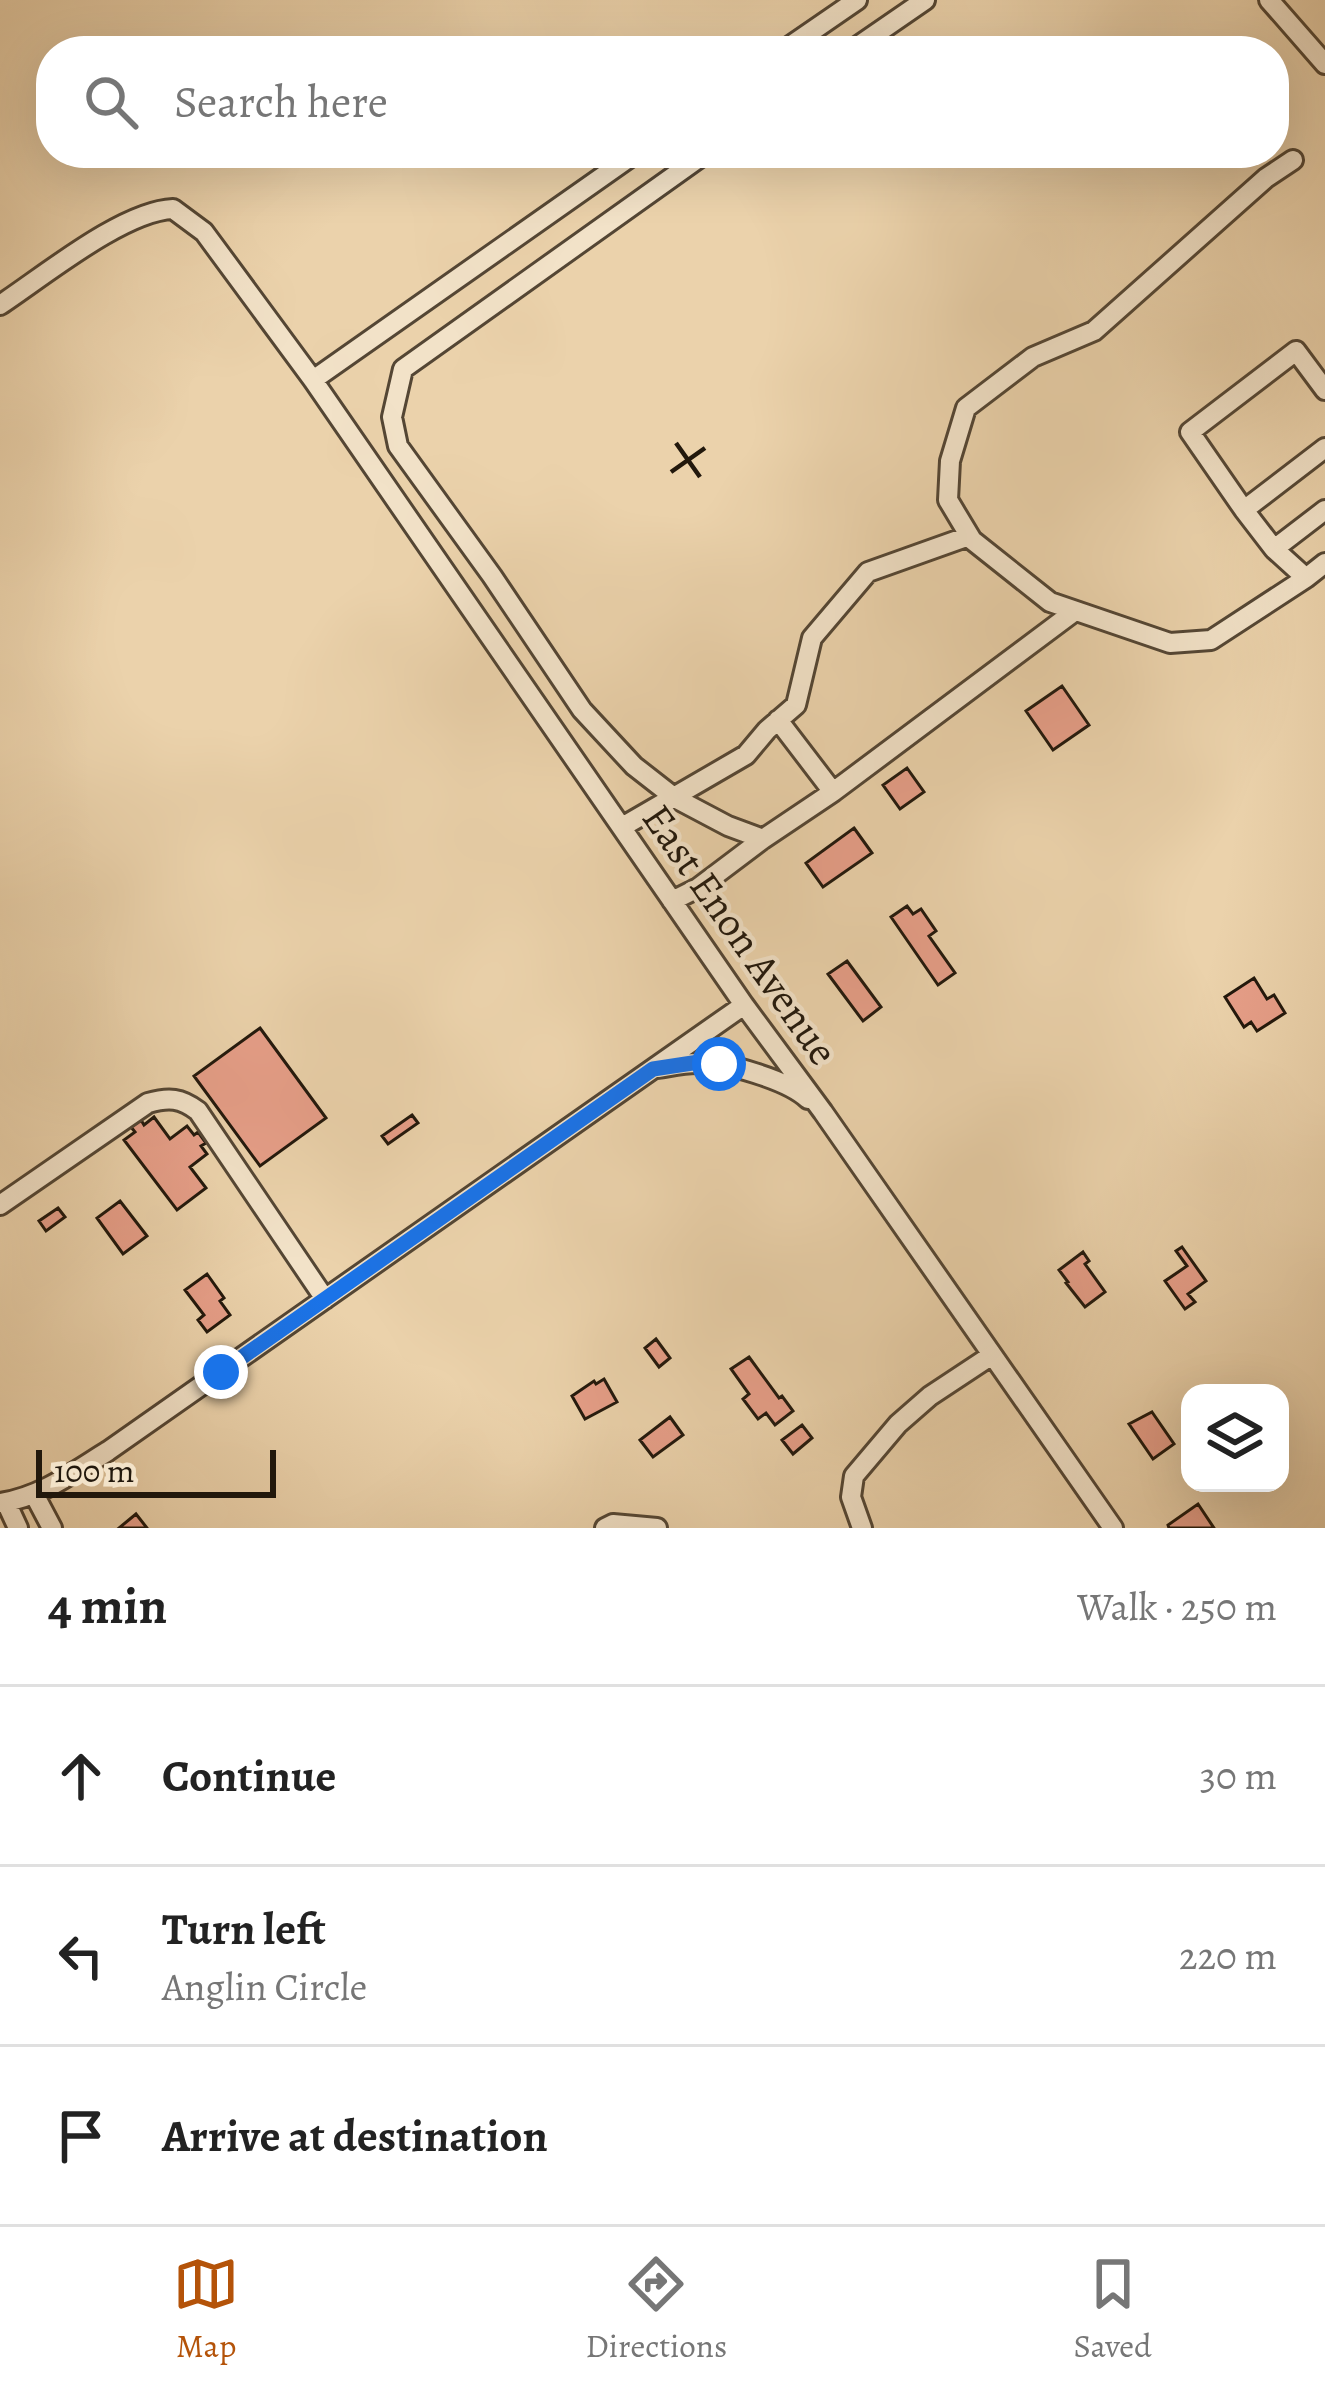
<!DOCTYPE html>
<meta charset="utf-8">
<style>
body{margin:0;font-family:Alegreya,serif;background:#f6f6f6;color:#222}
.controls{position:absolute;right:36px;bottom:36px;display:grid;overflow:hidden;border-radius:24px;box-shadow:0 12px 48px #0002}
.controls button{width:108px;height:108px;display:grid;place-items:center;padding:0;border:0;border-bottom:3px solid #e0e0e0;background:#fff;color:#222;font:60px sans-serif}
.scale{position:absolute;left:36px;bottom:30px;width:240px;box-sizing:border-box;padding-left:12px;border:6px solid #22180c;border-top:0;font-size:33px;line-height:42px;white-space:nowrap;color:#22180c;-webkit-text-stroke:9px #f2e2c8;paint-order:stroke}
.stop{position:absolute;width:36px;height:36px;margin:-27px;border:9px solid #1a73e8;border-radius:50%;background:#fff}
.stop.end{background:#1a73e8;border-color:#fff;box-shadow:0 3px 12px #0008}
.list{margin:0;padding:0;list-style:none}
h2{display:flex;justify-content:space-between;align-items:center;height:156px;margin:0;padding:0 48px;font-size:51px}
h2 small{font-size:39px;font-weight:400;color:#767676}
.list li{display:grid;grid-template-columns:78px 1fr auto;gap:36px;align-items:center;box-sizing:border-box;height:180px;padding:0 48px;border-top:3px solid #e0e0e0}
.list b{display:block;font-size:45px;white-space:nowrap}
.list p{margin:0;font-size:39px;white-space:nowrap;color:#767676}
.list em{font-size:39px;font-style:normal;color:#767676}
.icon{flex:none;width:66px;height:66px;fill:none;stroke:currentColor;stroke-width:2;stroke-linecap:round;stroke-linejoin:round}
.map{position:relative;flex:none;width:1325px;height:1528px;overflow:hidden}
.search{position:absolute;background:#fff;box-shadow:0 12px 48px #0002;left:36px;right:36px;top:36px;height:132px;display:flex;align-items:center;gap:30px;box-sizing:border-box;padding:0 42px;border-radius:48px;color:#767676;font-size:45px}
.sheet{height:696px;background:#fff}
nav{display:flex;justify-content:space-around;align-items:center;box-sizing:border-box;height:168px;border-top:3px solid #e0e0e0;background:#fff;font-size:33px;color:#767676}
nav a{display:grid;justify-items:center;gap:6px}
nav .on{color:#b45309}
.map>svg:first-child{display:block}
.building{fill:#e79f89;stroke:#22180c;stroke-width:3}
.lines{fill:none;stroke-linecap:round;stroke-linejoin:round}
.minor-casing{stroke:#544634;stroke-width:24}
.minor{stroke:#f2e2c8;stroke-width:18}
.route{stroke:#1a73e8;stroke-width:15}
.ticks{fill:none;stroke:#22180c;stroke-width:4.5}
.labels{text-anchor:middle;stroke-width:9;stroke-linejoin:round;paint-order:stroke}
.street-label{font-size:42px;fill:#22180c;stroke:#f2e2c8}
</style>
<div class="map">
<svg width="1325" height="1528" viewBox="0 0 1325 1528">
<rect width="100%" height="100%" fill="#ebd2ab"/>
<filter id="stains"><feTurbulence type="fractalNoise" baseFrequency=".00167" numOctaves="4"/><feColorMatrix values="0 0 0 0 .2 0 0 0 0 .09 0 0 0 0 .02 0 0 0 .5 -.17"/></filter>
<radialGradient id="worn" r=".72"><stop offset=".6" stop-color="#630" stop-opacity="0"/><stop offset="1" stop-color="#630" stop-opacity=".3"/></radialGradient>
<path class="building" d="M 1062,686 L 1089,725 L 1053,750 L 1026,711 Z
M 907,768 L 924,792 L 900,809 L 883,785 Z
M 854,828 L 872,853 L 823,887 L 806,863 Z
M 907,906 L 913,914 L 921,909 L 936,931 L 929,936 L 955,973 L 938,985 L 891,917 Z
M 847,961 L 881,1007 L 863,1021 L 828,974 Z
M 1254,978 L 1267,999 L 1274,995 L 1285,1013 L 1257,1031 L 1251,1022 L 1244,1027 L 1225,997 Z
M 260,1028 L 326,1118 L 260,1166 L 194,1076 Z
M 412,1115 L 418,1123 L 388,1144 L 382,1136 Z
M 154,1117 L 170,1139 L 187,1126 L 194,1135 L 198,1132 L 206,1143 L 201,1146 L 207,1154 L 190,1167 L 206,1188 L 177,1210 L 124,1140 L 135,1132 L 131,1127 L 141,1120 L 144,1125 Z
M 120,1201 L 147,1236 L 123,1254 L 97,1218 Z
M 58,1208 L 65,1217 L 46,1231 L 39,1221 Z
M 1182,1247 L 1206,1281 L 1188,1294 L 1195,1302 L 1185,1309 L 1165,1281 L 1187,1266 L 1176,1251 Z
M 1083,1252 L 1089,1261 L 1085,1264 L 1105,1292 L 1085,1307 L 1066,1283 L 1068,1282 L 1059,1270 Z
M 207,1274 L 224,1298 L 220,1301 L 230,1315 L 207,1332 L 198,1320 L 204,1315 L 185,1290 Z
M 656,1339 L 670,1358 L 659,1367 L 645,1348 Z
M 749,1357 L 779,1398 L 782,1396 L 793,1411 L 775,1425 L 766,1413 L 758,1419 L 743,1399 L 749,1394 L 731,1369 Z
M 604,1379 L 617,1402 L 585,1419 L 572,1396 L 594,1381 L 596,1384 Z
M 1152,1412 L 1174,1444 L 1153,1459 L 1129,1424 Z
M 670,1417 L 683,1435 L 653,1457 L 640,1440 Z
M 802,1425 L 812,1438 L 793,1454 L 782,1440 Z
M 1198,1504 L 1214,1528 L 1169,1528 L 1168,1525 Z
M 136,1514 L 147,1528 L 119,1528 Z"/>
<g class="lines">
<g class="minor-casing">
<path id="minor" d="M 1269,0 L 1325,64
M 783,51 L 857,0
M 851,51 L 925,0
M 706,153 L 403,369 L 392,417 L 398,446 L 492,576 L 582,710 L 634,766 L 675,798 L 728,826 L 763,839
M 1293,160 L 1266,178 L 1094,331 L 1033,357 L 966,408 L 950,461 L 948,500 L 972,540 L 1050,602 L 1170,643 L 1211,640 L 1306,578
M 0,305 C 44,276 123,211 173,209 L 204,232 L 313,380 L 744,1005 L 823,1112 L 1113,1528
M 313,380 L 636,153
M 1325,448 L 1244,510 L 1274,549 L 1306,578 L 1325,563
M 1244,510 L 1190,432 L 1296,351 L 1325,390
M 1274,549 L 1325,510
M 833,792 L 1075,611
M 622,827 L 746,755 L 767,730 L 796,705 L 812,638 L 868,572 L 969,536
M 672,901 L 698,888 L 763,839 L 833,792 L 778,720
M 658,1068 C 671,1066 684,1063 697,1063 C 724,1061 788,1080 808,1099
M 0,1205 L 148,1103 C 169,1097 181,1098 198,1111 L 325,1299
M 34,1494 L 52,1528
M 6,1502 L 18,1528
M 0,1503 C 41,1497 74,1472 108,1451 L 744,1005
M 605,1528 L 613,1524 L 657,1528
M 862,1528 L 851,1497 L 854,1476 L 898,1424 L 930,1396 L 992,1355"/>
</g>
<use href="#minor" class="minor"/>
</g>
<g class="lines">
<path class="route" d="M 221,1372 L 653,1069 L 699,1062 L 719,1064"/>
</g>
<path class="ticks" d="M 676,443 L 700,477M 671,472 L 705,448"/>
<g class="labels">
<g class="street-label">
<text transform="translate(741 934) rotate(55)" y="15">East Enon Avenue</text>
</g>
</g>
<rect width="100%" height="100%" filter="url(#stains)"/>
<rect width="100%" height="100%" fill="url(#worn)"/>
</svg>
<div class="controls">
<button><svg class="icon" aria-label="layers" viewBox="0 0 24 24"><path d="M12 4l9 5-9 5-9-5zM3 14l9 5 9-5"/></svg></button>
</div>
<div class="scale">100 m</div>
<div class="stop" style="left:719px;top:1064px"></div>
<div class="stop end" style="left:221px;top:1372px"></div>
<div class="search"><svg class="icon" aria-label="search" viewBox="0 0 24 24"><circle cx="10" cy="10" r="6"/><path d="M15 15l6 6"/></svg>Search here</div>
</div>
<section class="sheet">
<h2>4 min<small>Walk · 250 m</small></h2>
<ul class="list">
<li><svg class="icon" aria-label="ahead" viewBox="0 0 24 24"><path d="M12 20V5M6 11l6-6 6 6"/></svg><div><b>Continue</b></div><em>30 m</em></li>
<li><svg class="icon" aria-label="left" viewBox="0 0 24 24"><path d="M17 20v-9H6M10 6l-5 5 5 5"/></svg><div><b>Turn left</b><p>Anglin Circle</p></div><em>220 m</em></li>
<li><svg class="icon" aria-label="arrive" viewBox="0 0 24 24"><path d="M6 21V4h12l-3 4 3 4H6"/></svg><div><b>Arrive at destination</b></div></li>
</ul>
</section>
<nav>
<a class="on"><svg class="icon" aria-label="map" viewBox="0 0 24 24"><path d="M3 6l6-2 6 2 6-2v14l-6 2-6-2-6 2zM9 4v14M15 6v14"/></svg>Map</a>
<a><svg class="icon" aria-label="directions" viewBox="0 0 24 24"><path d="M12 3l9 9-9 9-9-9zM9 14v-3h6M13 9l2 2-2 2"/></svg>Directions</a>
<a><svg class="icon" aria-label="saved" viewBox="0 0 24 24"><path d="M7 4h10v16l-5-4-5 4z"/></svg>Saved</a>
</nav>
